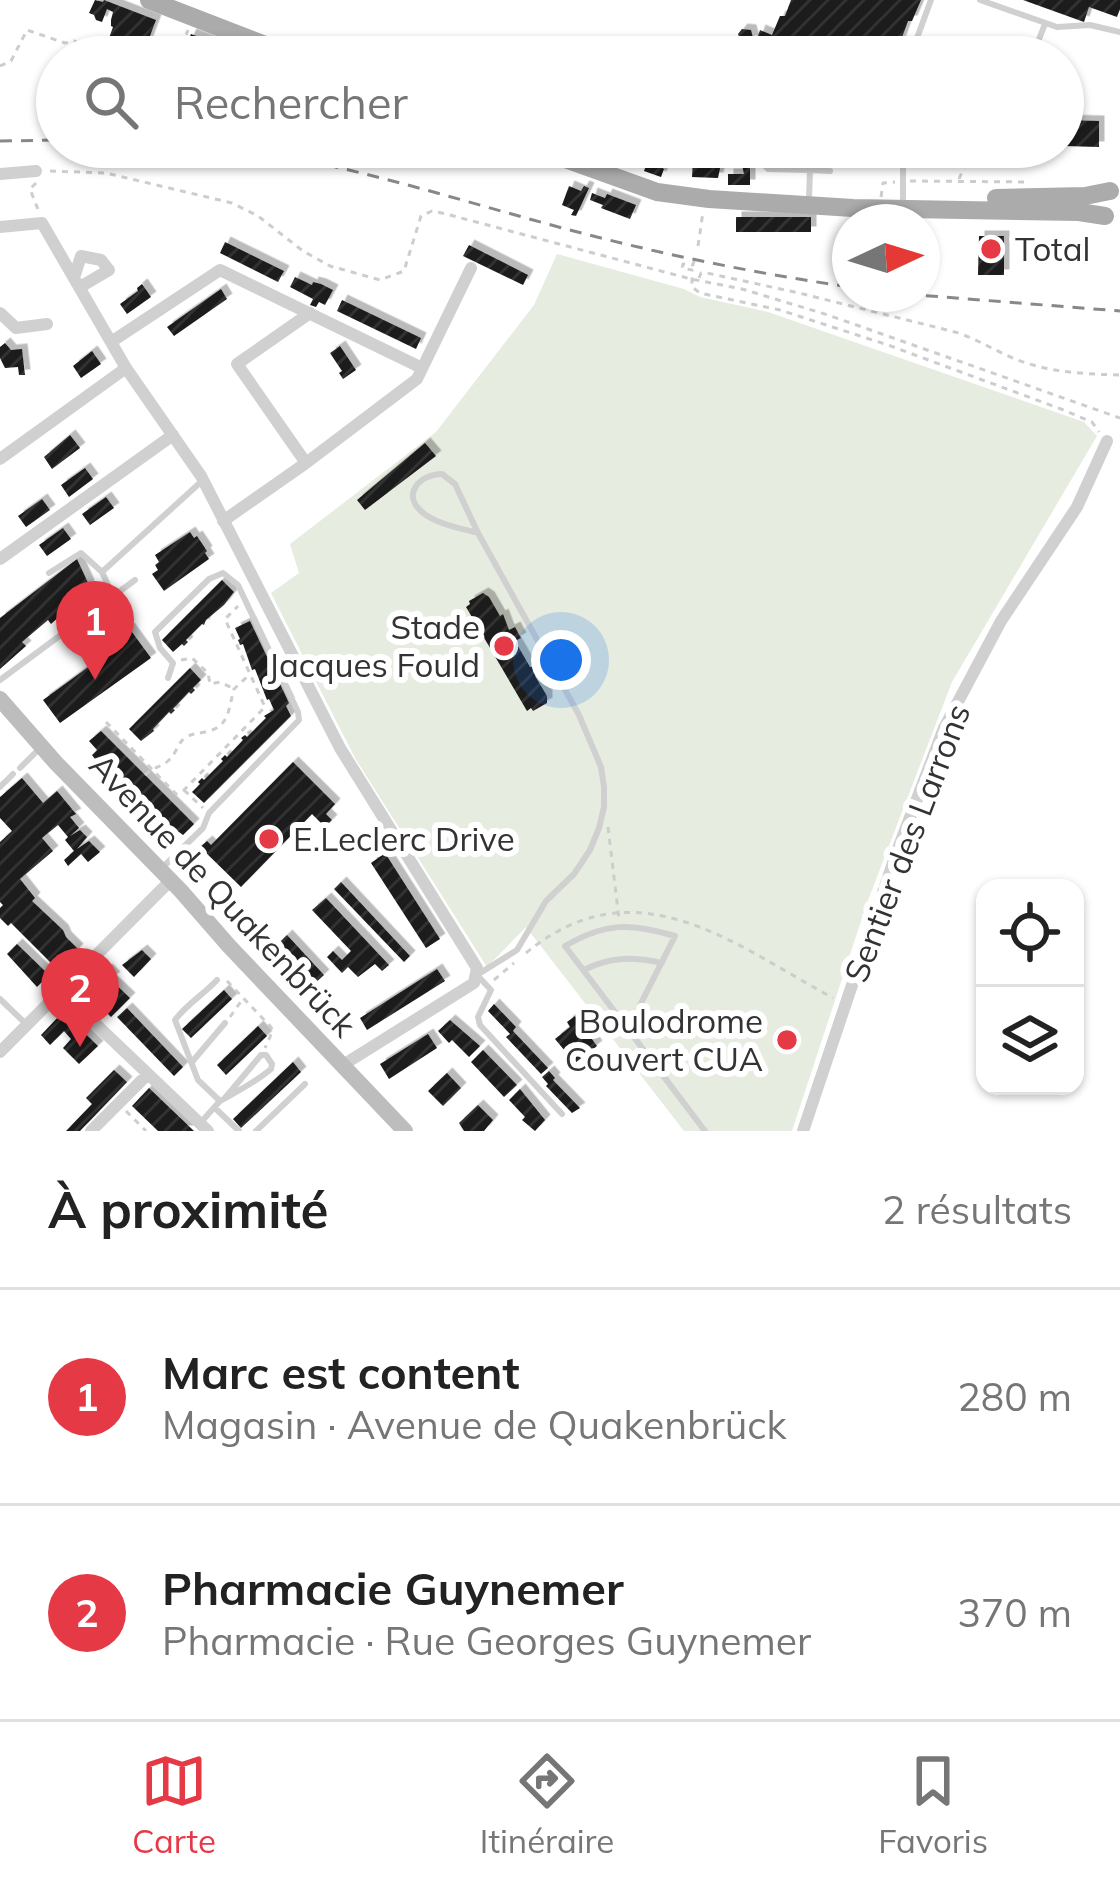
<!DOCTYPE html>
<html lang="fr">
<meta charset="utf-8">
<style>
body{margin:0;font-family:Mulish,sans-serif;background:#f2f2f2;color:#222}
.controls{position:absolute;right:36px;bottom:36px;display:grid;overflow:hidden;border-radius:24px;box-shadow:0 3px 9px #0004}
.controls button{width:108px;height:108px;display:grid;place-items:center;padding:0;border:0;border-bottom:3px solid #e0e0e0;background:#fff;color:#222;font:60px sans-serif}
.compass{position:absolute;left:832px;top:204px;width:108px;height:108px;border-radius:50%;background:#fff;box-shadow:0 3px 9px #0004;rotate:86deg}
.you{position:absolute;left:561px;top:660px;width:42px;height:42px;margin:-30px;border:9px solid #fff;border-radius:50%;background:#1a73e8;box-shadow:0 0 0 18px #1a73e833}
.badge{display:grid;place-items:center;width:78px;height:78px;border-radius:50%;background:#e63946;color:#fff;font-size:39px;font-weight:700}
.pin{position:absolute;translate:-50% -99px;filter:drop-shadow(0 3px 6px #0008)}
.pin::after{content:'';position:absolute;top:63px;width:42px;height:36px;background:inherit;clip-path:polygon(0 0,100% 0,50% 100%)}
.list{margin:0;padding:0;list-style:none}
h2{display:flex;justify-content:space-between;align-items:center;height:156px;margin:0;padding:0 48px;font-size:51px}
h2 small{font-size:39px;font-weight:400;color:#767676}
.list li{display:grid;grid-template-columns:78px 1fr auto;gap:36px;align-items:center;box-sizing:border-box;height:216px;padding:0 48px;border-top:3px solid #e0e0e0}
.list b{display:block;font-size:45px;white-space:nowrap}
.list p{margin:0;font-size:39px;white-space:nowrap;color:#767676}
.list em{font-size:39px;font-style:normal;color:#767676}
.icon{flex:none;width:66px;height:66px;fill:none;stroke:currentColor;stroke-width:2;stroke-linecap:round;stroke-linejoin:round}
.map{position:relative;flex:none;width:1120px;height:1131px;overflow:hidden}
.search{position:absolute;background:#fff;box-shadow:0 3px 9px #0004;left:36px;right:36px;top:36px;height:132px;display:flex;align-items:center;gap:30px;box-sizing:border-box;padding:0 42px;border-radius:66px;color:#767676;font-size:45px}
.sheet{height:588px;background:#fff}
nav{display:flex;justify-content:space-around;align-items:center;box-sizing:border-box;height:168px;border-top:3px solid #e0e0e0;background:#fff;font-size:33px;color:#767676}
nav a{display:grid;justify-items:center;gap:6px}
nav .on{color:#e63946}
.map>svg:first-child{display:block}
.green{fill:#e6ecdf}
.building{fill:url(#building-hatch);filter:url(#shadow)}
.lines{fill:none;stroke-linecap:round;stroke-linejoin:round}
.path{stroke:#cdcdcd;stroke-width:3;stroke-dasharray:6 6;stroke-linecap:butt}
.service{stroke:#d0d0d0;stroke-width:6}
.minor{stroke:#d0d0d0;stroke-width:12}
.secondary{stroke:#bdbdbd;stroke-width:16}
.primary{stroke:#ababab;stroke-width:18}
.rail{stroke:#888;stroke-width:3;stroke-dasharray:12 9;stroke-linecap:butt}
.poi-dot{fill:#e63946;stroke:#fff;stroke-width:4.5}
.labels{text-anchor:middle;stroke-width:12;stroke-linejoin:round;paint-order:stroke}
.poi-label{font-size:33px;fill:#333;stroke:#fff;text-anchor:start}
.street-label{font-size:33px;fill:#333;stroke:#fff}
</style>
<div class="map">
<svg width="1120" height="1131" viewBox="0 0 1120 1131">
<defs>
<pattern id="building-hatch" width="6" height="6" patternUnits="userSpaceOnUse" patternTransform="scale(3)"><rect width="6" height="6" fill="#1a1a1a"/><path d="M-1 1l2-2M0 6l6-6M5 7l2-2" fill="none" stroke="#333"/></pattern>
<filter id="shadow"><feDropShadow dx="5.5" dy="-5.5" stdDeviation="0" flood-color="#0004"/></filter>
</defs>
<rect width="100%" height="100%" fill="#fff"/>
<path class="green" d="M 557,254 L 684,289 L 700,297 L 768,312 L 1084,422 L 1097,436 L 952,682 L 867,903 L 792,1131 L 684,1131 L 526,927 L 487,967 L 355,758 L 271,593 L 299,573 L 290,544 L 436,432 L 534,305 Z"/>
<path class="building" d="M 95,0 L 103,2 L 104,0 L 156,20 L 142,57 L 133,57 L 137,49 L 109,38 L 113,27 L 111,26 L 111,20 L 113,12 L 107,9 L 102,22 L 96,20 L 94,15 L 89,13 Z
M 791,0 L 921,0 L 912,21 L 908,21 L 895,57 L 817,57 L 777,43 L 771,42 L 768,49 L 751,41 L 745,43 L 740,39 L 738,34 L 742,29 L 751,30 L 753,38 L 757,39 L 760,30 L 772,35 L 780,16 L 785,16 Z
M 1023,0 L 1120,0 L 1120,9 L 1117,17 L 1089,7 L 1084,22 Z
M 191,34 L 236,51 L 234,57 L 202,57 L 184,50 Z
M 1063,120 L 1099,121 L 1099,147 L 1063,146 Z
M 616,147 L 664,149 L 657,165 L 664,169 L 661,177 L 644,171 L 648,160 Z
M 746,150 L 750,150 L 750,185 L 728,185 L 728,174 L 744,174 L 740,155 L 746,155 Z
M 712,153 L 723,154 L 718,178 L 692,177 L 693,160 L 711,160 Z
M 569,186 L 581,191 L 584,186 L 589,188 L 576,216 L 571,215 L 574,210 L 562,205 Z
M 592,193 L 605,198 L 607,194 L 636,205 L 630,219 L 601,208 L 603,205 L 590,200 Z
M 736,217 L 811,217 L 811,232 L 736,232 Z
M 979,236 L 1004,236 L 1004,275 L 978,275 Z
M 225,242 L 284,271 L 278,282 L 220,253 Z
M 469,245 L 528,275 L 523,285 L 463,256 Z
M 295,277 L 312,285 L 313,282 L 321,284 L 333,290 L 325,305 L 319,302 L 316,307 L 310,305 L 313,299 L 290,287 Z
M 142,284 L 151,297 L 127,314 L 120,304 L 138,291 L 137,288 Z
M 221,289 L 227,299 L 174,336 L 167,327 Z
M 342,300 L 421,338 L 416,349 L 337,311 Z
M 5,343 L 11,350 L 22,349 L 25,375 L 19,375 L 18,367 L 5,368 L 0,358 L 0,347 Z
M 340,346 L 356,370 L 343,379 L 339,373 L 342,371 L 330,353 Z
M 92,351 L 101,364 L 81,378 L 73,366 Z
M 70,435 L 80,448 L 52,469 L 44,457 Z
M 425,443 L 436,456 L 365,510 L 357,500 Z
M 85,468 L 93,479 L 69,497 L 61,485 Z
M 106,497 L 114,508 L 90,525 L 82,514 Z
M 42,499 L 50,510 L 26,527 L 18,516 Z
M 63,528 L 71,539 L 47,556 L 39,545 Z
M 190,532 L 194,538 L 197,536 L 207,551 L 205,553 L 209,559 L 164,591 L 152,574 L 158,570 L 155,565 L 159,562 L 155,555 Z
M 77,559 L 89,585 L 86,592 L 71,605 L 69,603 L 59,611 L 62,614 L 51,624 L 48,620 L 22,642 L 26,646 L 0,669 L 0,618 Z
M 222,580 L 234,592 L 224,605 L 206,620 L 204,625 L 202,624 L 186,640 L 188,642 L 184,646 L 182,644 L 173,652 L 162,640 Z
M 483,593 L 489,597 L 500,616 L 503,614 L 509,630 L 515,627 L 521,638 L 515,641 L 530,667 L 534,667 L 538,674 L 535,676 L 547,696 L 547,703 L 533,711 L 531,708 L 527,711 L 466,607 L 470,604 L 469,601 Z
M 250,621 L 289,703 L 286,706 L 291,716 L 204,803 L 192,792 L 200,784 L 198,782 L 202,778 L 204,780 L 223,761 L 221,759 L 225,755 L 227,757 L 243,740 L 241,738 L 245,735 L 247,737 L 266,718 L 264,716 L 274,710 L 269,699 L 267,700 L 255,669 L 252,670 L 243,644 L 240,645 L 238,640 L 240,639 L 235,628 Z
M 129,628 L 151,658 L 60,723 L 43,700 L 98,660 L 100,648 Z
M 190,668 L 201,680 L 193,688 L 195,690 L 191,694 L 189,692 L 173,709 L 175,710 L 171,714 L 169,712 L 153,729 L 154,731 L 141,741 L 129,729 Z
M 101,731 L 194,824 L 183,835 L 179,832 L 167,843 L 88,765 L 95,759 L 92,755 L 97,750 L 89,741 Z
M 293,762 L 335,804 L 326,814 L 332,820 L 325,827 L 312,814 L 241,887 L 200,847 L 207,841 L 211,845 Z
M 22,778 L 43,803 L 57,791 L 76,814 L 70,817 L 79,828 L 70,836 L 80,830 L 87,837 L 77,849 L 89,841 L 100,852 L 88,862 L 81,854 L 68,866 L 64,860 L 74,851 L 65,840 L 68,837 L 58,825 L 42,838 L 53,851 L 20,879 L 35,898 L 32,901 L 63,930 L 66,937 L 78,949 L 58,970 L 11,923 L 8,926 L 0,918 L 0,908 L 3,905 L 0,902 L 0,842 L 12,831 L 0,818 L 0,797 Z
M 385,853 L 440,939 L 426,948 L 371,863 Z
M 341,882 L 410,956 L 404,962 L 334,889 Z
M 326,898 L 389,965 L 382,971 L 375,964 L 358,977 L 348,967 L 342,973 L 327,957 L 333,951 L 342,960 L 351,951 L 312,910 Z
M 287,935 L 324,975 L 306,991 L 270,952 Z
M 17,944 L 49,975 L 37,987 L 7,954 Z
M 142,950 L 151,959 L 134,977 L 122,965 Z
M 107,969 L 115,977 L 111,980 L 130,998 L 111,1017 L 88,994 L 88,987 Z
M 437,969 L 445,981 L 367,1030 L 360,1018 Z
M 224,990 L 232,999 L 191,1038 L 182,1029 Z
M 494,1004 L 516,1027 L 513,1031 L 548,1068 L 541,1074 L 506,1037 L 510,1034 L 488,1011 Z
M 127,1008 L 183,1067 L 174,1076 L 117,1017 Z
M 63,1012 L 98,1046 L 79,1064 L 63,1048 L 71,1039 L 64,1031 L 50,1045 L 41,1035 Z
M 575,1016 L 597,1046 L 575,1063 L 555,1039 L 570,1027 L 567,1022 Z
M 450,1020 L 480,1046 L 469,1057 L 452,1040 L 449,1043 L 438,1031 Z
M 258,1026 L 267,1036 L 226,1075 L 217,1065 Z
M 428,1034 L 437,1048 L 389,1079 L 380,1064 Z
M 483,1050 L 517,1085 L 504,1097 L 471,1062 Z
M 293,1062 L 301,1072 L 241,1128 L 233,1119 Z
M 114,1070 L 127,1082 L 80,1131 L 66,1131 L 92,1104 L 86,1098 Z
M 549,1071 L 555,1078 L 553,1080 L 580,1108 L 572,1113 L 546,1086 L 548,1084 L 542,1077 Z
M 447,1073 L 461,1088 L 443,1106 L 428,1091 Z
M 149,1088 L 194,1131 L 158,1131 L 132,1106 Z
M 520,1089 L 545,1120 L 535,1131 L 522,1120 L 525,1117 L 509,1100 Z
M 478,1105 L 493,1120 L 484,1131 L 464,1131 L 459,1123 Z"/>
<g class="lines">
<path class="path" d="M 177,57 L 188,30
M 0,66 L 11,61 L 27,30 L 65,43 L 74,41 L 115,57
M 50,171 L 106,173 L 232,203 L 258,216 L 303,251 L 330,266 L 380,280 L 404,271 L 421,216 L 432,211 L 446,214 L 691,279 L 742,289 L 828,315 L 1120,418
M 959,179 L 969,155
M 910,181 L 1027,182
M 36,183 L 30,189 L 39,212
M 881,197 L 883,183 L 895,182
M 698,246 L 703,212
M 694,261 L 693,265 L 683,264 L 682,268 L 692,270 L 692,287 L 700,293 L 780,310 L 888,345 L 1061,409 L 1092,422 L 1099,432
M 699,278 L 701,273 L 707,273 L 799,293 L 959,333 C 975,339 989,347 1004,354 C 1040,372 1081,374 1120,375
M 181,660 L 192,658 L 208,673 L 210,684 L 220,682 L 232,688
M 106,722 L 176,794 L 184,790 L 265,707 L 225,619 L 238,606
M 145,775 C 153,767 162,767 169,760 C 177,753 177,743 186,737 C 194,733 196,734 205,732 C 230,727 228,710 234,689 L 249,675
M 184,790 L 203,808
M 608,827 L 619,919
M 526,953 C 635,863 732,943 833,998
M 494,980 L 514,963
M 227,981 L 270,1026 L 273,1030 L 265,1048
M 230,1017 L 242,1000
M 126,1111 L 146,1131"/>
<path class="service" d="M 980,0 L 1057,27 L 1090,25 L 1120,32
M 910,57 L 931,0
M 1032,57 L 1045,24
M 903,147 L 903,199
M 971,147 L 994,155 L 998,147
M 926,153 L 937,152 L 941,147
M 762,163 L 768,169 L 810,170 L 809,199
M 810,170 L 830,171
M 478,533 C 460,528 436,524 422,512 C 401,494 420,474 442,474 L 455,484 L 478,533 L 579,715 L 601,767 L 604,787 L 604,807 L 599,828 L 590,850 L 574,874 L 546,901 L 517,950 L 477,975 L 491,990 L 478,1017 L 480,1025 L 562,1114
M 49,573 L 81,553 L 102,572
M 113,596 L 102,572 L 203,480
M 0,680 L 135,580
M 20,768 L 39,749
M 0,787 L 13,774
M 163,867 L 203,828 L 209,813 L 299,720 L 298,712 L 238,585 L 223,573 L 209,579 L 155,632 L 160,648 L 173,663 L 168,678
M 584,970 C 611,956 633,957 662,963
M 0,999 L 25,1023
M 628,1029 L 675,936 C 631,923 606,922 565,946 L 705,1131
M 192,1062 L 225,1023
M 220,1101 C 238,1091 256,1082 271,1069 L 272,1064 L 266,1055 L 261,1055 L 225,1098
M 215,1108 L 239,1131
M 202,1121 L 220,1101 L 198,1080 L 175,1020 C 187,1004 203,995 217,980
M 256,1131 L 305,1084"/>
<path class="minor" d="M 0,174 L 36,171
M 0,227 L 42,223 L 126,368 L 201,476 L 340,748 L 477,968 L 474,983 L 343,1065
M 74,278 L 81,256 L 101,260 L 109,270 L 80,287
M 0,313 L 16,328 L 47,324
M 111,342 L 220,270 L 422,368
M 0,459 L 126,368
M 306,463 L 237,364 L 310,313
M 223,521 L 306,463 L 417,379 L 471,268
M 0,559 L 173,435
M 61,991 L 208,1131
M 0,1052 L 170,881
M 91,1131 L 148,1074
M 803,1131 L 896,854 L 944,728 L 1001,621 L 1077,507 L 1107,441"/>
<path class="secondary" d="M 0,699 L 56,763 L 181,891 L 229,946 L 405,1131"/>
<path class="primary" d="M 149,0 L 296,57
M 532,147 L 657,192 L 709,199 L 853,208 L 1079,212 L 1105,216
M 996,198 L 1085,196 L 1110,191"/>
<path class="rail" d="M 0,141 L 57,140
M 223,147 C 333,160 438,194 544,223 C 645,251 747,272 850,287
M 905,294 L 1120,311"/>
</g>
<g class="poi-dot">
<circle cx="991" cy="249" r="12"/>
<circle cx="504" cy="646" r="12"/>
<circle cx="269" cy="839" r="12"/>
<circle cx="787" cy="1040" r="12"/>
</g>
<g class="labels">
<g class="poi-label">
<text x="1015" y="261">Total</text>
<text x="480" y="639" text-anchor="end">Stade<tspan x="480" dy="38">Jacques Fould</tspan></text>
<text x="293" y="851">E.Leclerc Drive</text>
<text x="763" y="1033" text-anchor="end">Boulodrome<tspan x="763" dy="38">Couvert CUA</tspan></text>
</g>
<g class="street-label">
<text transform="translate(907 843) rotate(-69)" y="12">Sentier des Larrons</text>
<text transform="translate(223 895) rotate(47)" y="12">Avenue de Quakenbrück</text>
</g>
</g>
</svg>
<div class="controls">
<button><svg class="icon" aria-label="locate" viewBox="0 0 24 24"><circle cx="12" cy="12" r="6"/><path d="M12 2v4M12 18v4M2 12h4M18 12h4"/></svg></button>
<button><svg class="icon" aria-label="layers" viewBox="0 0 24 24"><path d="M12 4l9 5-9 5-9-5zM3 14l9 5 9-5"/></svg></button>
</div>
<svg class="compass" viewBox="-18 -18 36 36"><path d="M0-13l5 13h-10z" fill="#e53935"/><path d="M0 13l5-13h-10z" fill="#767676"/></svg>
<div class="you"></div>
<div class="pin badge" style="left:95px;top:680px">1</div>
<div class="pin badge" style="left:80px;top:1047px">2</div>
<div class="search"><svg class="icon" aria-label="search" viewBox="0 0 24 24"><circle cx="10" cy="10" r="6"/><path d="M15 15l6 6"/></svg>Rechercher</div>
</div>
<section class="sheet">
<h2>À proximité<small>2 résultats</small></h2>
<ul class="list">
<li><span class="badge">1</span><div><b>Marc est content</b><p>Magasin · Avenue de Quakenbrück</p></div><em>280 m</em></li>
<li><span class="badge">2</span><div><b>Pharmacie Guynemer</b><p>Pharmacie · Rue Georges Guynemer</p></div><em>370 m</em></li>
</ul>
</section>
<nav>
<a class="on"><svg class="icon" aria-label="map" viewBox="0 0 24 24"><path d="M3 6l6-2 6 2 6-2v14l-6 2-6-2-6 2zM9 4v14M15 6v14"/></svg>Carte</a>
<a><svg class="icon" aria-label="directions" viewBox="0 0 24 24"><path d="M12 3l9 9-9 9-9-9zM9 14v-3h6M13 9l2 2-2 2"/></svg>Itinéraire</a>
<a><svg class="icon" aria-label="saved" viewBox="0 0 24 24"><path d="M7 4h10v16l-5-4-5 4z"/></svg>Favoris</a>
</nav>
